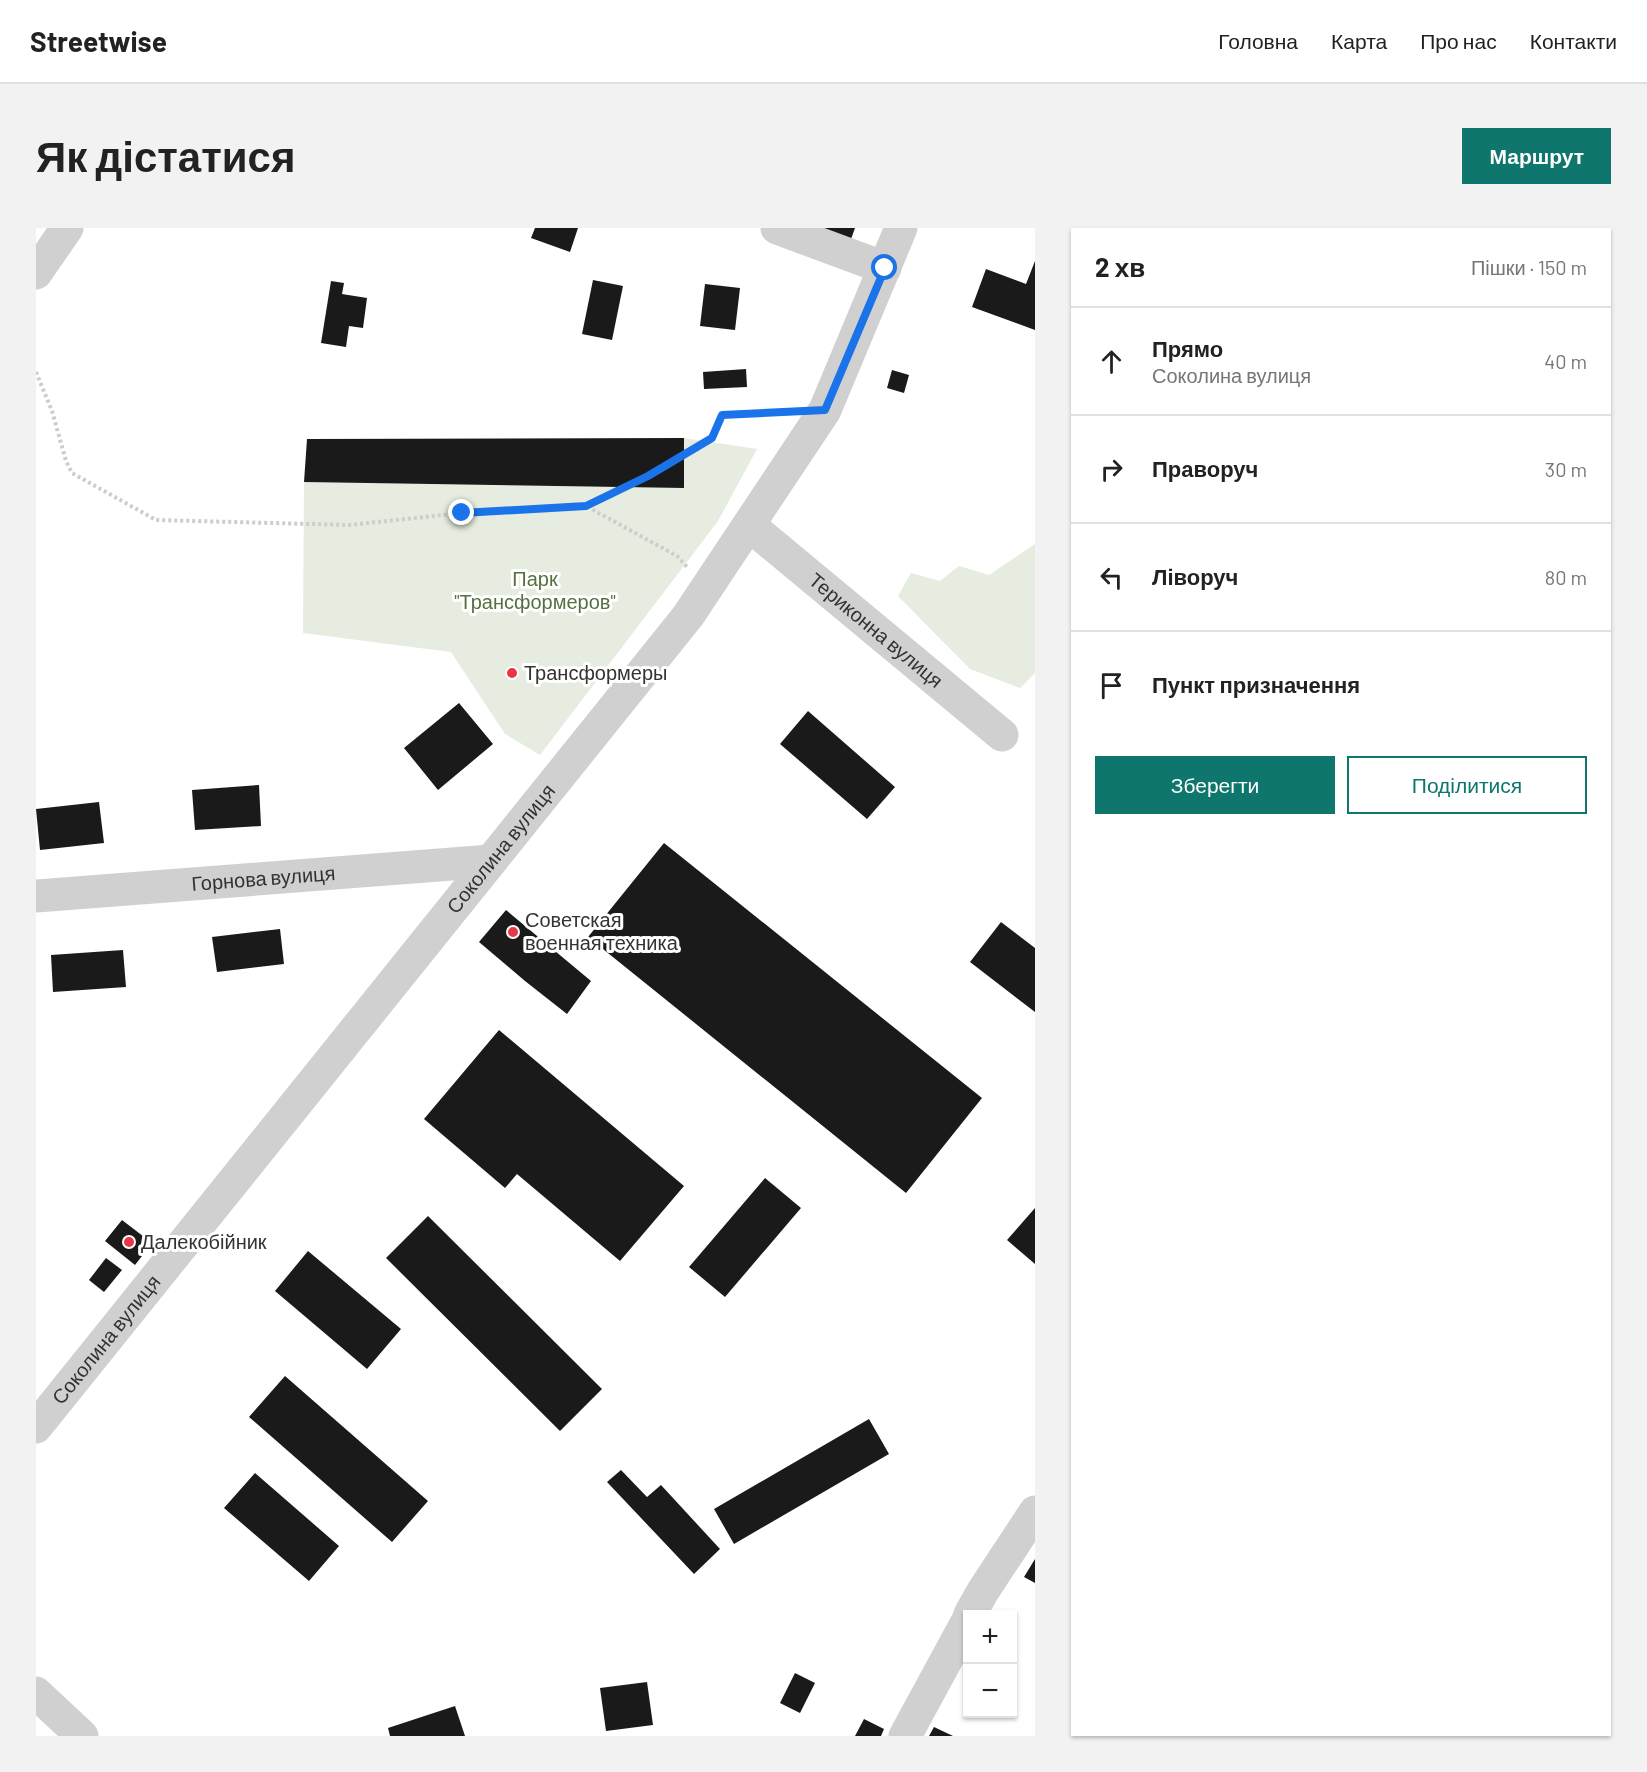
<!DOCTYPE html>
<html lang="uk">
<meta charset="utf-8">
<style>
body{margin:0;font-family:Barlow,sans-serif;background:#f2f2f2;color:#222}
.controls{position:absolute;right:18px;bottom:18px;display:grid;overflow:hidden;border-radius:0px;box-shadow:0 2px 4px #0004}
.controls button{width:54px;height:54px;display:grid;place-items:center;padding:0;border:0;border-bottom:2px solid #e0e0e0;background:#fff;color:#222;font:30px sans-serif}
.stop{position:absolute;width:18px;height:18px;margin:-14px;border:4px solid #1a73e8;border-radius:50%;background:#fff}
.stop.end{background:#1a73e8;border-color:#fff;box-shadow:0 2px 6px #0008}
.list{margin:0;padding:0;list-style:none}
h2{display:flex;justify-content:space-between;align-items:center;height:78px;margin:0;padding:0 24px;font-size:26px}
h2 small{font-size:20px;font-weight:400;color:#767676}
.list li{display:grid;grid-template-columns:39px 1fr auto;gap:18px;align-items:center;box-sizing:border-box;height:108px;padding:0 24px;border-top:2px solid #e0e0e0}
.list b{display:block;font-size:22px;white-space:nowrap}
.list p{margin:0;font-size:20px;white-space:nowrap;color:#767676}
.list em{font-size:20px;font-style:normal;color:#767676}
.actions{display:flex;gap:12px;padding:18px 24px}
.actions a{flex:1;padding:14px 0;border:2px solid #0f766e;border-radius:0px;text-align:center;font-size:21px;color:#0f766e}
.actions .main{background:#0f766e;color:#fff}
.icon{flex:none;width:33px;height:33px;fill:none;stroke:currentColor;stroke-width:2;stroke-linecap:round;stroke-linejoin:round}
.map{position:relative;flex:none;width:999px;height:1508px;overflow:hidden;border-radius:0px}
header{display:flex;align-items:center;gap:36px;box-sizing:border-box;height:84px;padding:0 30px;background:#fff;border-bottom:2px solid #e0e0e0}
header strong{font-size:28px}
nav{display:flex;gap:33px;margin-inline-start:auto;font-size:21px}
.intro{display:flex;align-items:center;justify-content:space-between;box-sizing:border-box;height:144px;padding:0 36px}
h1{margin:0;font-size:42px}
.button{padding:15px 27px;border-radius:0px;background:#0f766e;color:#fff;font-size:21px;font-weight:700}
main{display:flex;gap:36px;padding:0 36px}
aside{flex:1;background:#fff;border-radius:0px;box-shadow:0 2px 4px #0004}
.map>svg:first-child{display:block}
.green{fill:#e6ecdf}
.building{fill:#1a1a1a}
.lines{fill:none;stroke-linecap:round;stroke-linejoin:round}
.path{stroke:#cdcdcd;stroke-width:4;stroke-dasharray:3 3;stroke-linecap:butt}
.minor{stroke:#d0d0d0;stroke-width:33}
.route{stroke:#1a73e8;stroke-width:8}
.poi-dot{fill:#e63946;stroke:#fff;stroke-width:2}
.labels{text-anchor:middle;stroke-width:6;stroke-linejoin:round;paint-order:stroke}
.park-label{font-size:20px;fill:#56703f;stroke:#fff}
.street-label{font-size:20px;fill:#333;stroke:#fff}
.poi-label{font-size:20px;fill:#333;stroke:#fff;text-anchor:start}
</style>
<header>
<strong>Streetwise</strong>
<nav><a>Головна</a><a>Карта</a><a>Про нас</a><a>Контакти</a></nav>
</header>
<div class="intro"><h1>Як дістатися</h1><a class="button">Маршрут</a></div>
<main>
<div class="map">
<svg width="999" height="1508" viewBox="0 0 999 1508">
<rect width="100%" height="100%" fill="#fff"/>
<path class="green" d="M 648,210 L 721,221 L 682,293 L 504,527 L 469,506 L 415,424 L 267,405 L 268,254 L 647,260 Z
M 999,316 L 999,445 L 984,460 L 934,441 L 862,368 L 875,345 L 904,353 L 923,338 L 953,347 Z"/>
<path class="building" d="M 499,0 L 542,0 L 534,24 L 495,10 Z
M 777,0 L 819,0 L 814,14 Z
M 999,33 L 999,102 L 936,79 L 950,41 L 990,56 Z
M 557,52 L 587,58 L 576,112 L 546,106 Z
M 295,53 L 308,55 L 306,66 L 331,70 L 327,100 L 313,98 L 310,119 L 285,115 Z
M 669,56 L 704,60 L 699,102 L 664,98 Z
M 710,141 L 711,159 L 668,161 L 667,144 Z
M 856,142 L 873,147 L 868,165 L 851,160 Z
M 648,210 L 648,260 L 268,254 L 271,211 Z
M 423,475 L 457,516 L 402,562 L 368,520 Z
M 772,483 L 859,559 L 831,591 L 744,516 Z
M 223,557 L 225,598 L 159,602 L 156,562 Z
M 63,574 L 68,615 L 4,622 L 0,581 Z
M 628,615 L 946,870 L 870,965 L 552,709 Z
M 470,682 L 555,753 L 531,786 L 489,753 L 443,714 Z
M 965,694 L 999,720 L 999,784 L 934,734 Z
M 244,701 L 248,736 L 181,744 L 176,709 Z
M 87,722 L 90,759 L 17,764 L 15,727 Z
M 463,802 L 648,958 L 584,1033 L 481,946 L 469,960 L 388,891 Z
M 729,950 L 765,980 L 689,1069 L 653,1039 Z
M 999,980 L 999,1036 L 971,1012 Z
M 392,988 L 566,1161 L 524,1203 L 350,1030 Z
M 86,992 L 116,1015 L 99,1037 L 69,1013 Z
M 272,1023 L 365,1101 L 331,1141 L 239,1063 Z
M 70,1030 L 86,1042 L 68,1064 L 53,1052 Z
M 249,1148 L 392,1273 L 356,1314 L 213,1189 Z
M 833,1191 L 853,1226 L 698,1316 L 678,1281 Z
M 585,1242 L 611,1269 L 625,1257 L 684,1321 L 658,1346 L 571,1254 Z
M 219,1245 L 303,1318 L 273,1353 L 188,1280 Z
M 999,1331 L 999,1355 L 988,1349 Z
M 759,1445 L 779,1455 L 764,1485 L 744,1475 Z
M 611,1454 L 617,1497 L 570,1503 L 564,1460 Z
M 419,1478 L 429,1508 L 354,1508 L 352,1500 Z
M 828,1491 L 848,1501 L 845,1508 L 819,1508 Z
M 898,1499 L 917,1508 L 893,1508 Z"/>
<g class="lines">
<path class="path" d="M 0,144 L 16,183 L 30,233 L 36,245 L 120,292 L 313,297 L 426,285 L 550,278 L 641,328 L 652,340
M 550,277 L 612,248 L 650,227 L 676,210 L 686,187 L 753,183"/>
<g class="minor">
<path d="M 741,0 L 849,40"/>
<path d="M 0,45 L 31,0"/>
<path id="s1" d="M 713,297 L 966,507"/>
<path id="s2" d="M 0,668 L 455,633"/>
<path id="s3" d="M 0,1199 L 652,388 L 789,182 L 865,0"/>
<path d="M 934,1386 L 947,1363 L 999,1284"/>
<path d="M 0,1465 L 46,1508"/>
<path d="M 869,1508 L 932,1392"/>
</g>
</g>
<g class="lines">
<path class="route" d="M 426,285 L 550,278 L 612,248 L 676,210 L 686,187 L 789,182 L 849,40"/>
</g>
<g class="poi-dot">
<circle cx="476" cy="445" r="6"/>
<circle cx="477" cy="704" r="6"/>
<circle cx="93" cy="1014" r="6"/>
</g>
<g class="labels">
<g class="park-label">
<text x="499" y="358">Парк<tspan x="499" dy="23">"Трансформеров"</tspan></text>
</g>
<g class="street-label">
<text dy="7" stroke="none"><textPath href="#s1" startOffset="165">Териконна вулиця</textPath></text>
<text dy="7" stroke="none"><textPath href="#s3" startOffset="742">Соколина вулиця</textPath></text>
<text dy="7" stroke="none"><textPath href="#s2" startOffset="228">Горнова вулиця</textPath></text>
<text dy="7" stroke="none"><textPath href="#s3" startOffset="112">Соколина вулиця</textPath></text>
</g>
<g class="poi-label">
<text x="488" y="452">Трансформеры</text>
<text x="489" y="699">Советская<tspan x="489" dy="23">военная техника</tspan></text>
<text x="105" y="1021">Далекобійник</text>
</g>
</g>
</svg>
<div class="controls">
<button>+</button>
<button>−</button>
</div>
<div class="stop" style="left:849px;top:40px"></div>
<div class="stop end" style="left:426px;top:285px"></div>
</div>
<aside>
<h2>2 хв<small>Пішки · 150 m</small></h2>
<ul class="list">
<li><svg class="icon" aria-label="ahead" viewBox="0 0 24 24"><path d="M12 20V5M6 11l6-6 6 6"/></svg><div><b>Прямо</b><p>Соколина вулиця</p></div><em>40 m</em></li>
<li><svg class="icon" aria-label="right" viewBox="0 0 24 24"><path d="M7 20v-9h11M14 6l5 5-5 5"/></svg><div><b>Праворуч</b></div><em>30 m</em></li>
<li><svg class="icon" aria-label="left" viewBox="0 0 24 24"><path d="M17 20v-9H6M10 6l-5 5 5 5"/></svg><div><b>Ліворуч</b></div><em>80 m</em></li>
<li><svg class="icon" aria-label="arrive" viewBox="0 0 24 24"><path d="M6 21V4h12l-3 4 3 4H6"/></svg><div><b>Пункт призначення</b></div></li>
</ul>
<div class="actions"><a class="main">Зберегти</a><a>Поділитися</a></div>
</aside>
</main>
